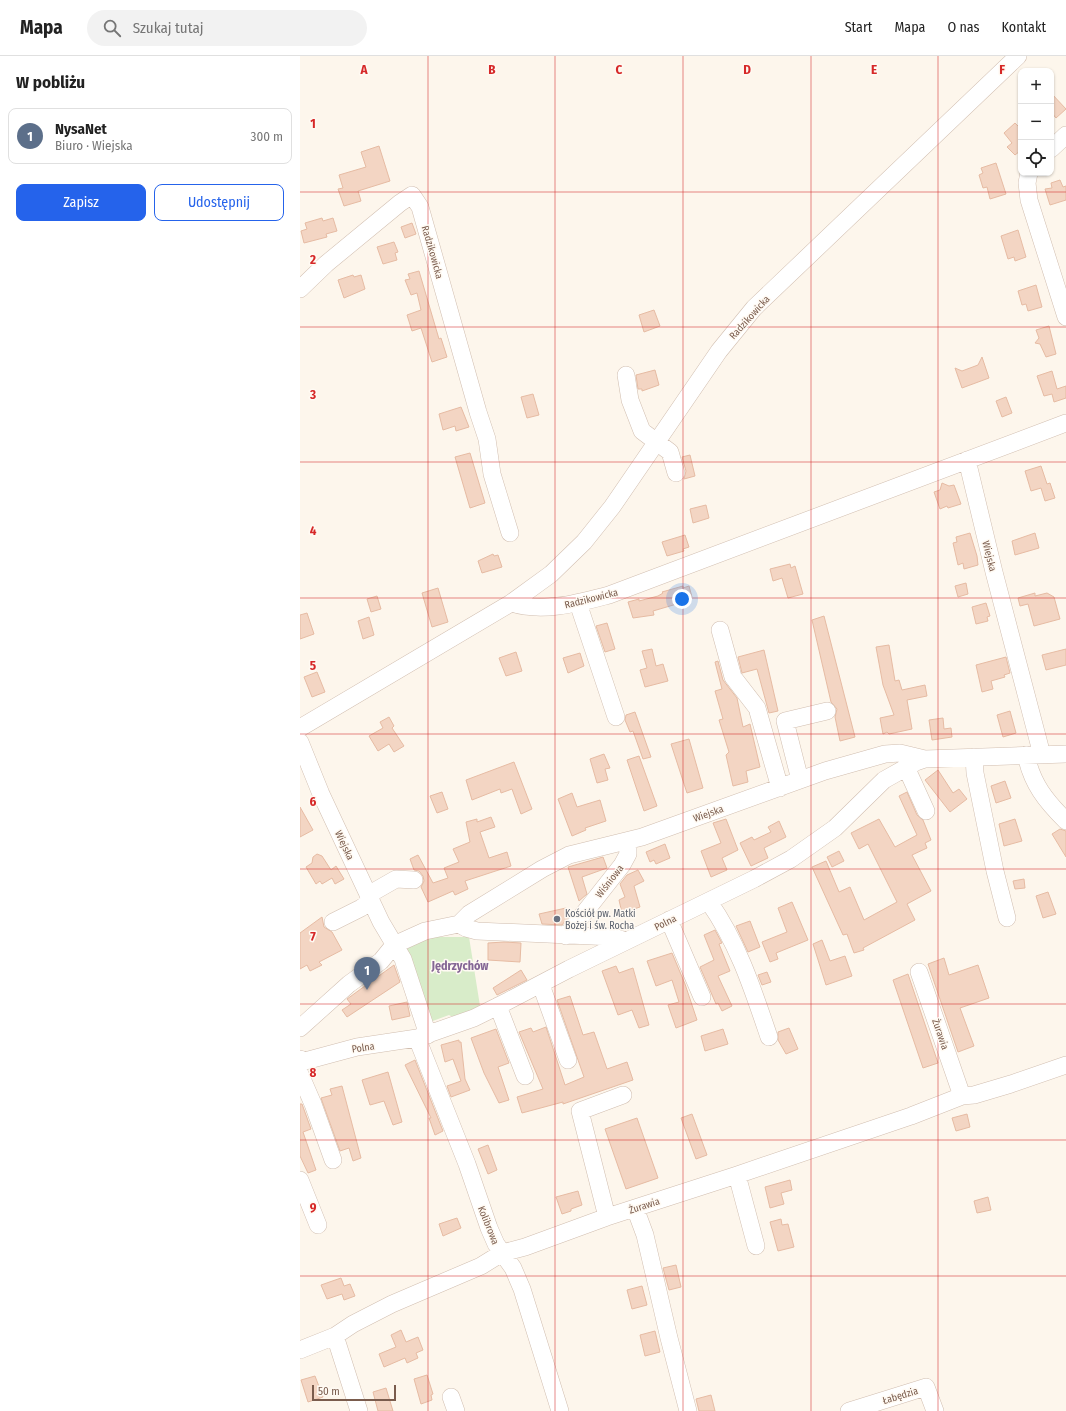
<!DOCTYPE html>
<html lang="pl">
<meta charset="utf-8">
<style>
body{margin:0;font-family:"Fira Sans Condensed",sans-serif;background:#f2f2f2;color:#222}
.controls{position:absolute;right:12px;top:12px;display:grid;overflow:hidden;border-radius:8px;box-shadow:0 1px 3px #0004}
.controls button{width:36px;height:36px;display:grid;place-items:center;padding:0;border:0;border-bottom:1px solid #e0e0e0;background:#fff;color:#222;font:20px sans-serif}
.scale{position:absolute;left:12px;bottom:10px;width:84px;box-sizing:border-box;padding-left:4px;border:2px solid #7a5c4d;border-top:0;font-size:11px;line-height:14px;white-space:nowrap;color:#7a5c4d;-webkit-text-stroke:3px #fffaf3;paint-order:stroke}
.you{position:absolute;left:382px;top:543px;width:14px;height:14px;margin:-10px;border:3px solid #fff;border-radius:50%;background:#1a73e8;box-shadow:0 0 0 6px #1a73e833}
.badge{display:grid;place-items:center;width:26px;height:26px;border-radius:50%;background:#2563eb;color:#fff;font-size:13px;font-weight:700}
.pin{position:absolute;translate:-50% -33px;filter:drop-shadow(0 1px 2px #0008)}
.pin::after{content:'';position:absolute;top:21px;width:14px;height:12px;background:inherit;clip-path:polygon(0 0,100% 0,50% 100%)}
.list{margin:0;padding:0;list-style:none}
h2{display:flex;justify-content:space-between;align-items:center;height:52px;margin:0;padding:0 16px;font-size:17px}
h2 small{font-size:13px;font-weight:400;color:#767676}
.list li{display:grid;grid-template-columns:26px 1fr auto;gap:12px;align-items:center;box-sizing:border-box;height:56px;margin:0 8px 8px;padding:0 8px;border:1px solid #e0e0e0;border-radius:8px}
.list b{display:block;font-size:15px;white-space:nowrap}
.list p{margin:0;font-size:13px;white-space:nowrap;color:#767676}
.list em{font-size:13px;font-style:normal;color:#767676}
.actions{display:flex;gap:8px;padding:12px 16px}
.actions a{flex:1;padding:9px 0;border:1px solid #2563eb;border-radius:8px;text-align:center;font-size:14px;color:#2563eb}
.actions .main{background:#2563eb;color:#fff}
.icon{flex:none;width:22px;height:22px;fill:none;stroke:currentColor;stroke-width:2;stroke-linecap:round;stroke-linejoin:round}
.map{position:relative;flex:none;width:766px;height:1355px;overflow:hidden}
header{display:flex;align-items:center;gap:24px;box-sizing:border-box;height:56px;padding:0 20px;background:#fff;border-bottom:1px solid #e0e0e0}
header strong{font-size:19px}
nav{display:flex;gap:22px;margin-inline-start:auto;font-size:14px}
.search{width:280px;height:36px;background:#f2f2f2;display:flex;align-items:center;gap:10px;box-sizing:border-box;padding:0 14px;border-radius:22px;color:#767676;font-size:15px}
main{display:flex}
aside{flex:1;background:#fff}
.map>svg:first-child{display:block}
.green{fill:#d8ecc9}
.building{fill:#f3d5c3;stroke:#e6bba3}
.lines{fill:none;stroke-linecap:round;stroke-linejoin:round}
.minor-casing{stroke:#d1beb0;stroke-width:18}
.minor{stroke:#fff;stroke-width:17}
.grid{fill:none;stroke:#d62828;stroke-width:1;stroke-opacity:0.55}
.worship-dot{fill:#6b7280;stroke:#fffaf3;stroke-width:1.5}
.labels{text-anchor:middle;stroke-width:3;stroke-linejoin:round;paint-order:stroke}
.street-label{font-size:10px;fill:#7a5c4d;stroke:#fffaf3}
.worship-label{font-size:10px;fill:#5b616d;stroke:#fffaf3;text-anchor:start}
.quarter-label{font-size:12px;font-weight:bold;fill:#846695;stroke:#fffaf3}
.grid-label{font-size:13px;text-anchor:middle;font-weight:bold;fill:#d62828;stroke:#fffaf3;stroke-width:3;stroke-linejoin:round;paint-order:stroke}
</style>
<header>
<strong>Mapa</strong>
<div class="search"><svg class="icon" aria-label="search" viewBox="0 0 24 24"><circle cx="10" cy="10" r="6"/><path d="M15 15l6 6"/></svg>Szukaj tutaj</div>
<nav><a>Start</a><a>Mapa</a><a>O nas</a><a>Kontakt</a></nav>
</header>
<main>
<aside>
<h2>W pobliżu<small></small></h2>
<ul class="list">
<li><span class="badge" style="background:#5c6f8a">1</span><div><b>NysaNet</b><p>Biuro · Wiejska</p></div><em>300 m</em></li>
</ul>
<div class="actions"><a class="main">Zapisz</a><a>Udostępnij</a></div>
</aside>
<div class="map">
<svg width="766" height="1355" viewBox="0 0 766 1355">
<rect width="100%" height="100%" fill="#fdf6ec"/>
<path class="green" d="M 128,881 L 169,881 L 180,950 L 155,962 L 149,959 L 130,966 L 106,893 Z"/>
<path class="building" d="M 751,37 L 766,53 L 756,62 L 751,56 Z
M 715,67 L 721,73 L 721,96 L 720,95 L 715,99 L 707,91 L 712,87 L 704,77 Z
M 79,90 L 90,125 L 58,135 L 61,145 L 44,150 L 38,133 L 43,132 L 39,119 L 66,111 L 61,96 Z
M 696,107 L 706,138 L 690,143 L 687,131 L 683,132 L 679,119 L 683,117 L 681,112 Z
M 760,124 L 763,131 L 766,130 L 766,144 L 750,149 L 745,133 L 752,132 L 751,127 Z
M 22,162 L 23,165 L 33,162 L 37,175 L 26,178 L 27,181 L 4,187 L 1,175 L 7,173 L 5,167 Z
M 112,167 L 116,178 L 105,182 L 101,171 Z
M 718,174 L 726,201 L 715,205 L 714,201 L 708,203 L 701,180 Z
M 94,186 L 98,196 L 95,197 L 97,204 L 83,208 L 77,191 Z
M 119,215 L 139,283 L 141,282 L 147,301 L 132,306 L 121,272 L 112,275 L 107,259 L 121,254 L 117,237 L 111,239 L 105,224 L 110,223 L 108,218 Z
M 53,219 L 54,221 L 61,219 L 65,233 L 44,242 L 38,224 Z
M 736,229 L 742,251 L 728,255 L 726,248 L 722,249 L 718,235 Z
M 354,254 L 360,270 L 344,276 L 339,259 Z
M 749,270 L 756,298 L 746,301 L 740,288 L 735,287 L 739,282 L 736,274 Z
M 682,301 L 689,322 L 662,332 L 655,312 L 662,315 L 678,309 Z
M 355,314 L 359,329 L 342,335 L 342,333 L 338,333 L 336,319 Z
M 752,315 L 757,333 L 766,330 L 766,342 L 754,346 L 752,338 L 744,340 L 737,320 Z
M 233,338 L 239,359 L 227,362 L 221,341 Z
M 706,341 L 712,357 L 702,361 L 696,345 Z
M 161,351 L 169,371 L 156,375 L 155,370 L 143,374 L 139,358 Z
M 170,397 L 185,447 L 170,452 L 155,401 Z
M 390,399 L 395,420 L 384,423 L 386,415 L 382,401 Z
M 741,410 L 747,428 L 750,427 L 755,442 L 745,445 L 741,432 L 731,435 L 725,415 Z
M 642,427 L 649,430 L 654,429 L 661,448 L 648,452 L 647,450 L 640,453 L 634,436 L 640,434 Z
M 406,449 L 409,462 L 393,467 L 390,453 Z
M 670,477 L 677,500 L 678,509 L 664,513 L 663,507 L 658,509 L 653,487 L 657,486 L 656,481 Z
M 735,477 L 739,492 L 715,499 L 712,485 Z
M 385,479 L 389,491 L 383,493 L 384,495 L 367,500 L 362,486 Z
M 193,498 L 194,500 L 198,499 L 202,511 L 182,517 L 178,505 Z
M 490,508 L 491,512 L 495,510 L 503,538 L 488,542 L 482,522 L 473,525 L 470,513 Z
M 666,527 L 668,538 L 658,541 L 655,530 Z
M 383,530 L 383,532 L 389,530 L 392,541 L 386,543 L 387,545 L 353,555 L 354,559 L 333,562 L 328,546 L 339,543 L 339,545 L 358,540 L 363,537 L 362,536 Z
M 138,532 L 148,566 L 132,571 L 122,537 Z
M 735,537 L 735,540 L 747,537 L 754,541 L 760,563 L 734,570 L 728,548 L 720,550 L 718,542 Z
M 77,540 L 81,553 L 71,556 L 67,543 Z
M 686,547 L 690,560 L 687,561 L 688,565 L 676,568 L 672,551 Z
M 7,557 L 14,578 L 0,583 L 0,559 Z
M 524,560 L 555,681 L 540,685 L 535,661 L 537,653 L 531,646 L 512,564 Z
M 69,561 L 74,579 L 63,583 L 58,565 Z
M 307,567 L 315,593 L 305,596 L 296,570 Z
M 589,589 L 595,625 L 599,624 L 602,634 L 625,629 L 627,640 L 607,644 L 612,673 L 589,678 L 587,676 L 583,678 L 580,662 L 594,659 L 583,629 L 576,591 Z
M 352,593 L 356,610 L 363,608 L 368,625 L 345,631 L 340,614 L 347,612 L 342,595 Z
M 766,593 L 766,609 L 746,614 L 742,599 Z
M 464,594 L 478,655 L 469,657 L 457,613 L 442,617 L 438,601 Z
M 216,596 L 222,615 L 206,620 L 199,602 Z
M 280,597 L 284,610 L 268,617 L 263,602 Z
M 706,601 L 710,617 L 704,619 L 705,621 L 691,625 L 693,633 L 682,636 L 676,609 Z
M 418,605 L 423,624 L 437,642 L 443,671 L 450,668 L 460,711 L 446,715 L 448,726 L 433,730 L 426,699 L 429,696 L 419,664 L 423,663 L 415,635 L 422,633 L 415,606 Z
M 17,616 L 25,636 L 12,641 L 4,621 Z
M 710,655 L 716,677 L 703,681 L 697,659 Z
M 335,656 L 351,701 L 343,703 L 333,675 L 330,676 L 325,664 L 326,659 Z
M 89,661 L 94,670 L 92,672 L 104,690 L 94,696 L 89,688 L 78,695 L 69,680 L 83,672 L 80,666 Z
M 643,662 L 644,673 L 651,672 L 652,681 L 632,684 L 629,664 Z
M 389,683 L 403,732 L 387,737 L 371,688 Z
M 304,698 L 310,712 L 305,713 L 308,724 L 297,727 L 290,703 Z
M 339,700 L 357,750 L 344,755 L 327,704 Z
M 214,706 L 232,753 L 221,758 L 212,733 L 201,737 L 200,733 L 172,744 L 166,724 Z
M 638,714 L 653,737 L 659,733 L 667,743 L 650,756 L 625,724 Z
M 705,725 L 711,742 L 696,747 L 691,730 Z
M 142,736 L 148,753 L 137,757 L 130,740 Z
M 607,736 L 617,759 L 623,764 L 631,784 L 625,787 L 627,792 L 612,799 L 631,835 L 607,848 L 615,864 L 563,892 L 564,894 L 554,897 L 547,878 L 543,879 L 512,811 L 526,805 L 539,836 L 550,831 L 564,864 L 597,846 L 568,788 L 559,793 L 551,777 L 579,763 L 595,791 L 617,779 L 599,740 Z
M 272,737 L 277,751 L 300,744 L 306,765 L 285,772 L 286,774 L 272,780 L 258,743 Z
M 0,751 L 13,774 L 0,781 Z
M 191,761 L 195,771 L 180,776 L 189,802 L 207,796 L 211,810 L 165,825 L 168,833 L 155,839 L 153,835 L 128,846 L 121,831 L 124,825 L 123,820 L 119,815 L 114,814 L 110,803 L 118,799 L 133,827 L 148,822 L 144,812 L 159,806 L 153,793 L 170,786 L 166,766 L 177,763 L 177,766 Z
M 426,763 L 438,794 L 422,802 L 427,814 L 411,821 L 401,795 L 421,787 L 413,767 Z
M 715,763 L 722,785 L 704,790 L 699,768 Z
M 479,765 L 486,781 L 464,792 L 468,802 L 451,810 L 440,787 L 452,781 L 454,784 L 471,776 L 468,771 Z
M 760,773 L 766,775 L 766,801 L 752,778 Z
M 365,788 L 370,802 L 356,808 L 354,804 L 350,806 L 346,796 Z
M 539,795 L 544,805 L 532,811 L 527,801 Z
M 17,798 L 22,800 L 31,814 L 36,810 L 44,823 L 35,828 L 32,822 L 22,828 L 20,825 L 16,828 L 6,811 L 12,807 L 13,801 Z
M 303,801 L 307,812 L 282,821 L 287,838 L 279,845 L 268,811 Z
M 338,814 L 344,825 L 334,830 L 340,851 L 322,857 L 319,844 L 325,841 L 320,828 L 327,819 Z
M 724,823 L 725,832 L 715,833 L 713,825 Z
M 748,836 L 756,858 L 743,862 L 736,840 Z
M 492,846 L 508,884 L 476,897 L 478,903 L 470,906 L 462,886 L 487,876 L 478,852 Z
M 266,852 L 272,856 L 262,869 L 242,868 L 239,858 Z
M 22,861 L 24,871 L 32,876 L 42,894 L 19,906 L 22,909 L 10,915 L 7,909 L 0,913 L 0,877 Z
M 450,865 L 460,891 L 448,896 L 436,870 Z
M 415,874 L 422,887 L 419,888 L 430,915 L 418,920 L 432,950 L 422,955 L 418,947 L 416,948 L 400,911 L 414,904 L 404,879 Z
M 522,884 L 530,905 L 545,900 L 552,920 L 526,929 L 513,888 Z
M 204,886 L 221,887 L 220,906 L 188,904 L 188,887 Z
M 372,897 L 385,928 L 397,964 L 376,972 L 368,949 L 379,946 L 372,924 L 356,930 L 347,905 Z
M 644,902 L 649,919 L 678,909 L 689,942 L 660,952 L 674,990 L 658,996 L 628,908 Z
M 94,909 L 100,926 L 47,961 L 42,954 L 51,948 L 47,943 Z
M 316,910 L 319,917 L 333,912 L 349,969 L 339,972 L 332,954 L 318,959 L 302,915 Z
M 221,914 L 227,924 L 197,939 L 193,932 Z
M 467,916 L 471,926 L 462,929 L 458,919 Z
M 608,918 L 638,1007 L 623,1012 L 593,924 Z
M 270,940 L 283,979 L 294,976 L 307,1013 L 327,1006 L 333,1024 L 263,1048 L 263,1046 L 222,1057 L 217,1041 L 243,1033 L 219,976 L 231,972 L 233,976 L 246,971 L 265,1029 L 284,1021 L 257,944 Z
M 107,946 L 110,960 L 92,964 L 89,950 Z
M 489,972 L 498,993 L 486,998 L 478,984 L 478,976 Z
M 196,973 L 209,1007 L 198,1011 L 209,1044 L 199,1047 L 184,1017 L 171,982 Z
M 423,973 L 428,988 L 405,995 L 401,980 Z
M 159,984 L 159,986 L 161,986 L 165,1023 L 170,1034 L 151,1041 L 147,1030 L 161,1025 L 153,1003 L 145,1006 L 141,989 Z
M 115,1004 L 143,1075 L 135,1079 L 129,1062 L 131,1062 L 105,1009 Z
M 88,1016 L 102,1066 L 93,1069 L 84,1045 L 70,1049 L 62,1024 Z
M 42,1030 L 61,1102 L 53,1105 L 49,1092 L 40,1095 L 21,1042 L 32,1039 L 30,1033 Z
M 0,1048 L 2,1048 L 11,1073 L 3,1076 L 16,1114 L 8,1117 L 0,1100 Z
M 392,1058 L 407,1099 L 396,1103 L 381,1062 Z
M 667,1058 L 670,1071 L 656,1075 L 652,1062 Z
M 337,1062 L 358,1122 L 326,1133 L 305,1073 Z
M 188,1089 L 197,1114 L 188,1118 L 178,1093 Z
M 490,1124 L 492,1134 L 481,1137 L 484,1148 L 470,1152 L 465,1131 Z
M 278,1135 L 282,1149 L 271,1153 L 271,1155 L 262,1158 L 256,1141 Z
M 688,1141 L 691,1154 L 677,1157 L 674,1145 Z
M 157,1162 L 161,1172 L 143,1180 L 139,1168 Z
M 481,1163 L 482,1169 L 488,1168 L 494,1191 L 478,1195 L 470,1166 Z
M 376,1209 L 381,1231 L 369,1234 L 363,1212 Z
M 41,1222 L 44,1230 L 50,1228 L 55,1240 L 44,1244 L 42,1238 L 27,1243 L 21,1229 Z
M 342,1230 L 347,1249 L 332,1253 L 327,1234 Z
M 101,1274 L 106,1286 L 118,1281 L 123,1294 L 116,1297 L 118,1302 L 107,1307 L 105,1302 L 84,1311 L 79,1298 L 96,1291 L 91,1279 Z
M 355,1275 L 360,1296 L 345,1300 L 340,1279 Z
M 127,1319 L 133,1338 L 131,1339 L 132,1344 L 121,1348 L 114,1323 Z
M 15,1320 L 23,1341 L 8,1346 L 1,1324 Z
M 86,1332 L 93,1355 L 78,1355 L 73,1336 Z
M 411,1339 L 415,1355 L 399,1355 L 396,1343 Z"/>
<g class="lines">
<g class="minor-casing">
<path id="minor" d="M 751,93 L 766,79
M 729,117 L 727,127 L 729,144 L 766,261
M 0,233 L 26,208 L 100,147 L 112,139 L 120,151 L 178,356 L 187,383 L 192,418 L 210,477
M 326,319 L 330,344 L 342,375 L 370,396 L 376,417
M 667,404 L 694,516 L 742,699
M 211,547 C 243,557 278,547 309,539 L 766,367
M 278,547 L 316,661
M 420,574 L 433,621 L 457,652 L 480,732
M 0,672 L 211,547 L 251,518 L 284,486 L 312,451 L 419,295 L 454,252 L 718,0
M 0,686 L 21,738 L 81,866 L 103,903 L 128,979
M 726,699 C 732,728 746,745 766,765
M 674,701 L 675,717 L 695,815 L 707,862
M 606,711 L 626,755
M 500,724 L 485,665 L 527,655
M 68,839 L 96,823 L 114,824
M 409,846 C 438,887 453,934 469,981
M 369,864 L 402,941
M 33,866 L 61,852 L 71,845
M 159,868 L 166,872 L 177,875 L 314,881 L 326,885
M 266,880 L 322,809 L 328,798 L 328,785
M 619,916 L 662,1040
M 241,929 L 268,1004
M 198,950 L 225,1020
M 0,972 L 49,928 L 81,905 L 94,889 L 125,875 L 159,868 L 169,858 L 242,813 L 269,799 L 342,781 L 525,715 L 585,698 L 600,697 L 625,703 L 766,698
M 117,982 L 167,1108 L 189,1172 L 196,1188 L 213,1212 L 222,1233 L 260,1355
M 0,1003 L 5,1005 L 57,991 L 117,982 L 174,962 L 208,945 L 269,913 L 454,823 L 491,803 L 535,772 L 584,724 L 616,706 L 625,703
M 0,1018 L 13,1048 L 33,1104
M 437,1119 L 456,1190
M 0,1124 L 18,1169
M 335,1152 L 345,1179 L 369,1282 L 388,1355
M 307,1161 L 280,1055 L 323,1039
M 35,1280 L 59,1355
M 0,1294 L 35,1280 L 53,1268 L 92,1248 L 181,1210 L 202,1197 L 225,1191 L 307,1161 L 437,1119 L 611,1060 L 662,1040 L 674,1039 L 711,1028 L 766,1009
M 151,1341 L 156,1355
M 549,1355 L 626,1331 L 635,1355"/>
</g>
<use href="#minor" class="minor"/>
</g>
<path class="grid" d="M 128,0 L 128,1355M 255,0 L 255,1355M 383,0 L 383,1355M 511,0 L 511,1355M 638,0 L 638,1355M 0,136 L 766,136M 0,271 L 766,271M 0,406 L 766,406M 0,542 L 766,542M 0,678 L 766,678M 0,813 L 766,813M 0,948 L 766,948M 0,1084 L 766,1084M 0,1220 L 766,1220"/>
<circle class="worship-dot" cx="257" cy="863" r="4"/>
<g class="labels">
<g class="street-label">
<text transform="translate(133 196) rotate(74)" y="4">Radzikowicka</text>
<text transform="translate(449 261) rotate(-48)" y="4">Radzikowicka</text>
<text transform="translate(690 500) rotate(76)" y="4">Wiejska</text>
<text transform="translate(291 542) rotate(-14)" y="4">Radzikowicka</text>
<text transform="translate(408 757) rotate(-20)" y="4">Wiejska</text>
<text transform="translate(45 789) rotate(65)" y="4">Wiejska</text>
<text transform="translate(309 825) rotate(-52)" y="4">Wiśniowa</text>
<text transform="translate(365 866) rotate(-26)" y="4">Polna</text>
<text transform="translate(641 978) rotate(71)" y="4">Żurawia</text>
<text transform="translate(63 991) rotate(-8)" y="4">Polna</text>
<text transform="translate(344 1149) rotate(-18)" y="4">Żurawia</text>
<text transform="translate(189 1169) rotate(68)" y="4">Kolibrowa</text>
<text transform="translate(600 1339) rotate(-17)" y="4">Łabędzia</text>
</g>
<g class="worship-label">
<text x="265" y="861">Kościół pw. Matki<tspan x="265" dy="12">Bożej i św. Rocha</tspan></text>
</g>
<g class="quarter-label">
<text x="160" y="914">Jędrzychów</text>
</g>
</g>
<g class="grid-label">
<text x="64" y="18">A</text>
<text x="192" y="18">B</text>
<text x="319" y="18">C</text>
<text x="447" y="18">D</text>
<text x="574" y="18">E</text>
<text x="702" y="18">F</text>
<text x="13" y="72">1</text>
<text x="13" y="208">2</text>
<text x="13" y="343">3</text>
<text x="13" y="479">4</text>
<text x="13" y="614">5</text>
<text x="13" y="750">6</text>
<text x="13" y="885">7</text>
<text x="13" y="1021">8</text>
<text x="13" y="1156">9</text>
</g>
</svg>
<div class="controls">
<button>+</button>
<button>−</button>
<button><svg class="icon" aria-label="locate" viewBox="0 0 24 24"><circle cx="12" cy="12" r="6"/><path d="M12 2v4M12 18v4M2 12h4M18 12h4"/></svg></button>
</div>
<div class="scale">50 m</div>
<div class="you"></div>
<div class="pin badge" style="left:67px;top:934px;background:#5c6f8a">1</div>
</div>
</main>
